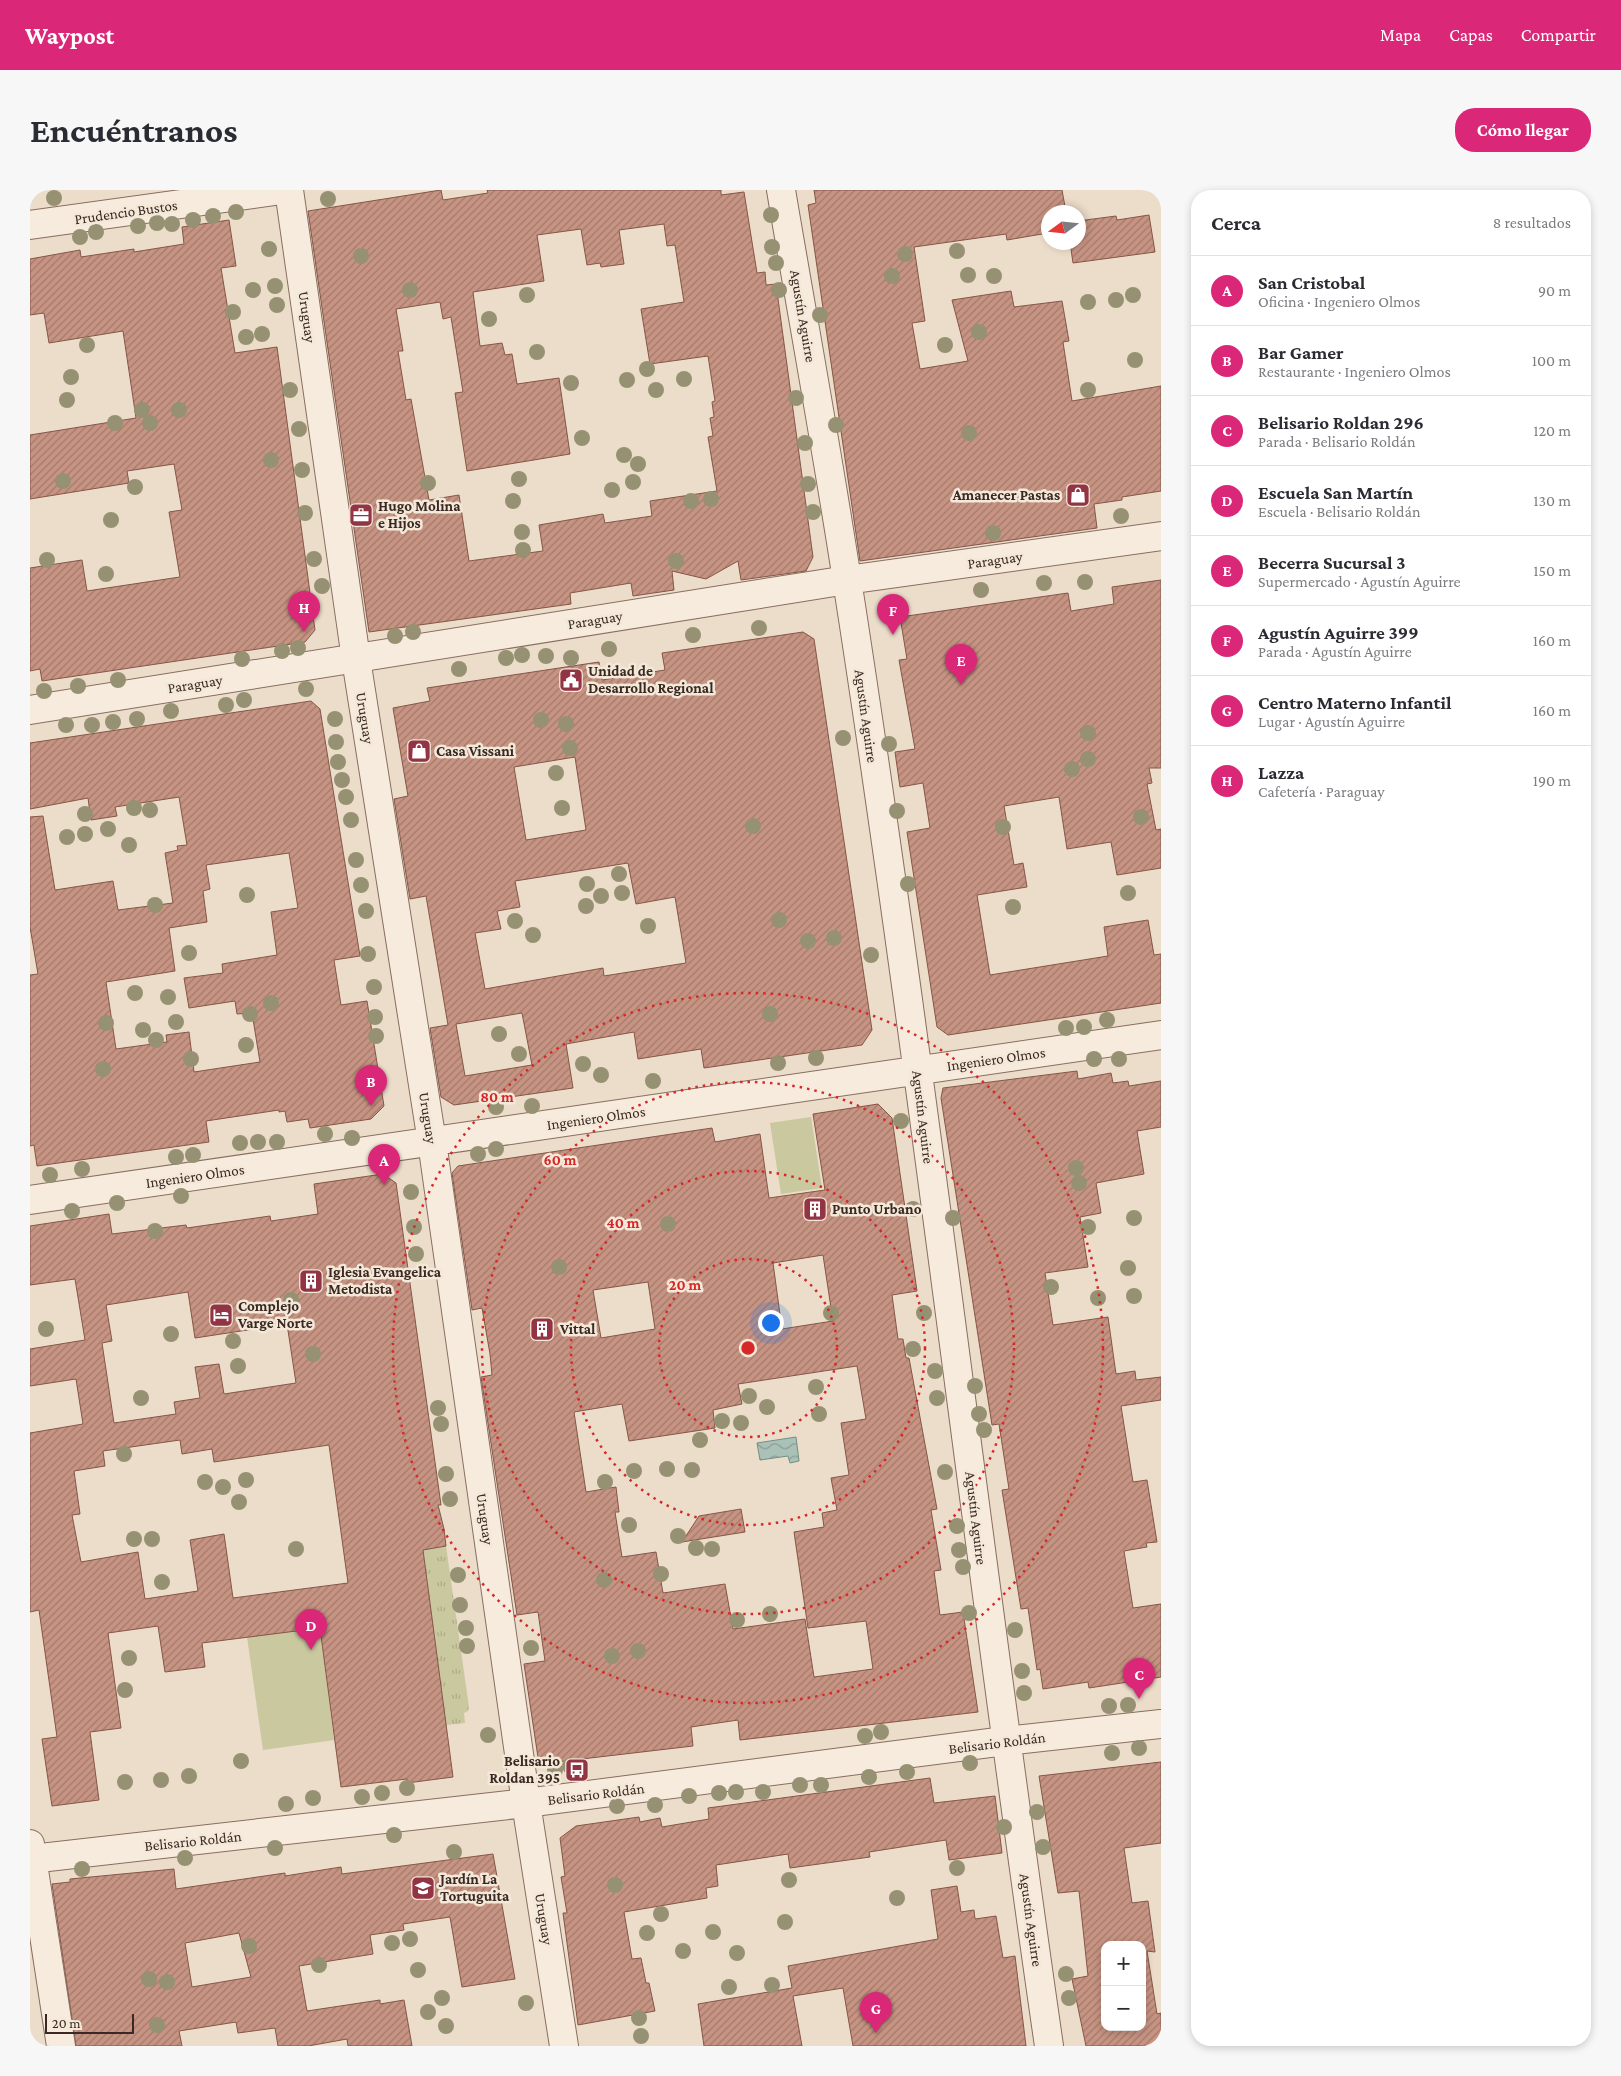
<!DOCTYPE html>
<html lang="es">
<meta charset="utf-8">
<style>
body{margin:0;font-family:"Crimson Pro",serif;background:#f7f7f7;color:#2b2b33}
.controls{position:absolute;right:15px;bottom:15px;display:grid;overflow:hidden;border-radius:10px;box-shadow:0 2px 8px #0003}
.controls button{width:45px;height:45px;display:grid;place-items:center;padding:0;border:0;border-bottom:1px solid #e1e1e2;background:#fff;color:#2b2b33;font:25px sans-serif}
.compass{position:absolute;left:1011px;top:15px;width:45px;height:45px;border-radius:50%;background:#fff;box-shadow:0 2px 8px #0003;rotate:255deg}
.scale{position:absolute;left:15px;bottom:12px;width:89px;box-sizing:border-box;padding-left:5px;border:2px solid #392922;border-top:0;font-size:14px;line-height:18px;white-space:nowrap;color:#392922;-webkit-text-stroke:4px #f4e8d9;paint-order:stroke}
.you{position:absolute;left:740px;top:1132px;width:18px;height:18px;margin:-12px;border:4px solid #fff;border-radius:50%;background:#1a73e8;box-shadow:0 0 0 8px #1a73e833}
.badge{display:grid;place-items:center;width:32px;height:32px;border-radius:50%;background:#db2777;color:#fff;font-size:16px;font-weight:700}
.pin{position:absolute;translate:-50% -41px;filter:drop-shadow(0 1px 2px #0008)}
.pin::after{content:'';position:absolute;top:26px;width:18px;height:15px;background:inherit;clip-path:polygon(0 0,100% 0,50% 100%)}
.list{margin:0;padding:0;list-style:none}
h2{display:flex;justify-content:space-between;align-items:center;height:65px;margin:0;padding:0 20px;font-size:21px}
h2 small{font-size:16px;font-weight:400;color:#7c7c81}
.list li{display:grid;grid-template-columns:32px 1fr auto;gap:15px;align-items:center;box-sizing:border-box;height:70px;padding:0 20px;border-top:1px solid #e1e1e2}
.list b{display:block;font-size:19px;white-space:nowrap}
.list p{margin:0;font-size:16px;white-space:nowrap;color:#7c7c81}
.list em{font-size:16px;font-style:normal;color:#7c7c81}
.map{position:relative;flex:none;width:1131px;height:1856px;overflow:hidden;border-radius:20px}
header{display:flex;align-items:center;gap:30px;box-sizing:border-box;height:70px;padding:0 25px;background:#db2777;color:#fff}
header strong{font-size:24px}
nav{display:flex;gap:28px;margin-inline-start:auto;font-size:18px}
.intro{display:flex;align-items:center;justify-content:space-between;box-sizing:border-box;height:120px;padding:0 30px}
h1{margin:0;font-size:35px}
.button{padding:12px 22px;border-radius:20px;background:#db2777;color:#fff;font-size:18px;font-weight:700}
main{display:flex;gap:30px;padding:0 30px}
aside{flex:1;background:#fff;border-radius:20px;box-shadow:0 2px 8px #0003}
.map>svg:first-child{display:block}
.grass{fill:url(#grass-tufts)}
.park{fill:#c9c89f}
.water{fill:url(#water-waves);stroke:#718f83}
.building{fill:url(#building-hatch);stroke:#855647;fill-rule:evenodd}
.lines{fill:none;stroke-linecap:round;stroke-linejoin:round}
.minor-casing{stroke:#876e60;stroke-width:30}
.minor{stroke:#f7ebdd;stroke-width:28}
.tree{fill:#969172}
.ring{fill:none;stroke:#d62828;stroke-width:2.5;stroke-dasharray:2.5 5}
.labels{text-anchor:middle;stroke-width:5;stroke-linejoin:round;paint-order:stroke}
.street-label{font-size:15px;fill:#392922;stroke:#f4e8d9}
.poi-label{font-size:15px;font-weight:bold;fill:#392922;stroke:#f4e8d9;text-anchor:start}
.centre{fill:#d62828;stroke:#f4e8d9;stroke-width:2.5}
.ring-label{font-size:15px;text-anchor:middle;font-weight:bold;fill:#d62828;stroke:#f4e8d9;stroke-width:5;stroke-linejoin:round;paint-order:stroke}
</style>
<header>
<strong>Waypost</strong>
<nav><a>Mapa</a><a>Capas</a><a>Compartir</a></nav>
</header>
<div class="intro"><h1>Encuéntranos</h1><a class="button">Cómo llegar</a></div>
<main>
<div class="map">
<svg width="1131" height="1856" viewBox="0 0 1131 1856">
<defs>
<pattern id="grass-tufts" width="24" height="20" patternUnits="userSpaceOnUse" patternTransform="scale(1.25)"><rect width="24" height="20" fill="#c9c89f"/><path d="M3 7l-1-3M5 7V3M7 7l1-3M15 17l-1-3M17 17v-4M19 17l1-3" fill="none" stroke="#adac89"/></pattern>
<pattern id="water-waves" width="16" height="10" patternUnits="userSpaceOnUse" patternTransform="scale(1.25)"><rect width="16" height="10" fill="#aac1b7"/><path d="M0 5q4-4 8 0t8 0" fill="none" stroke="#8b9d94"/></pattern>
<pattern id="building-hatch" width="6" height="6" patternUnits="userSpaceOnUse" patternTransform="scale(1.25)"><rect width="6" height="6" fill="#c79483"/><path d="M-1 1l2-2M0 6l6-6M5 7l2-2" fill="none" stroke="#a3796b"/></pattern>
</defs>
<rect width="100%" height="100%" fill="#ecdcca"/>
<path class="grass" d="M 416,1356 L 439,1517 L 438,1521 L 434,1523 L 435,1533 L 416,1535 L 393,1360 Z"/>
<path class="park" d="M 781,927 L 792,998 L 751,1004 L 740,933 Z
M 290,1438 L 304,1550 L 233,1560 L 217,1447 Z"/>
<path class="water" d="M 766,1247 L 769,1271 L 760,1273 L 758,1266 L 730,1270 L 727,1253 Z"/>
<path class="building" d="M 411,0 L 413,10 L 458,3 L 457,0 L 691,0 L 691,5 L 714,2 L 727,83 L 735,82 L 736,95 L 746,94 L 783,367 L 776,381 L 711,390 L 708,371 L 676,389 L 642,381 L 644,400 L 603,406 L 601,393 L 540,403 L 541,414 L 339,442 L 278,21 ZM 634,34 L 637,56 L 645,55 L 654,112 L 611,119 L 620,174 L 678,166 L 685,211 L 682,212 L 684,227 L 680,228 L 683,246 L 678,247 L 687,301 L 620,311 L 622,326 L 575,333 L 573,324 L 509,335 L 513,361 L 439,371 L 429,305 L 399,310 L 381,209 L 376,210 L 368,161 L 373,161 L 366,119 L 410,112 L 413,129 L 421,127 L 433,202 L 425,203 L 437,281 L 540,264 L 529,188 L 487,194 L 482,164 L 475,165 L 472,153 L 450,156 L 443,102 L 514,91 L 507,45 L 551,39 L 557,75 L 570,73 L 571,77 L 594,74 L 589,40 Z
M 784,0 L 1032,0 L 1036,22 L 1018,22 L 1018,43 L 977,50 L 976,44 L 884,57 L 895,131 L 882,133 L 890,179 L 938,171 L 922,110 L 981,101 L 984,117 L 1032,111 L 1039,151 L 1033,152 L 1042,211 L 1131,196 L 1131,301 L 1092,307 L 1092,310 L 1064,314 L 1067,338 L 830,371 L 778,15 L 786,13 Z
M 1119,25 L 1125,62 L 1043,73 L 1040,52 L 1048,52 L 1048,31 L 1086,26 L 1087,30 Z
M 199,30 L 206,76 L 191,78 L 205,163 L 247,157 L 285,440 L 275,452 L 12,491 L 10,479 L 0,481 L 0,378 L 52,370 L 57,401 L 150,387 L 139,322 L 152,320 L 144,274 L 97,281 L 99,293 L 0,309 L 0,245 L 106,228 L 93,141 L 19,153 L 14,123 L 0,125 L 0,69 L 50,60 L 51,67 L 104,59 L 104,62 L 154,54 L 152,37 Z
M 1131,390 L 1131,578 L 1119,578 L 1122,593 L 1117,594 L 1126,640 L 1131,639 L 1131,678 L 1087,685 L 1081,652 L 1037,659 L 1029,607 L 974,616 L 984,675 L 993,673 L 997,697 L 947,705 L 960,785 L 1078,766 L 1074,737 L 1118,730 L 1124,765 L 1131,764 L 1131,813 L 918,845 L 907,837 L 877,642 L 900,638 L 893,593 L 870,597 L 865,562 L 885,559 L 869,470 L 877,469 L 870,427 L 1038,403 L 1041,421 L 1084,414 L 1082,397 Z
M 773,442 L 784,449 L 842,840 L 832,855 L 674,878 L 671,859 L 608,869 L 604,842 L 536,854 L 543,898 L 424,915 L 411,907 L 400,838 L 418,835 L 396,706 L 380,709 L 364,609 L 378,606 L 363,518 L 400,511 L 397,498 L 569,472 L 572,490 L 635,480 L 632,463 ZM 545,567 L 556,640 L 496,650 L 484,577 ZM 598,673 L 606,714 L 645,707 L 656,773 L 574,786 L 573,778 L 455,799 L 445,743 L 471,739 L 467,721 L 490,717 L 485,691 ZM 492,823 L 502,875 L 435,886 L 426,834 Z
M 281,511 L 290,519 L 330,766 L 304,770 L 311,815 L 337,811 L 354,916 L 341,929 L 280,938 L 278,929 L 257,932 L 255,921 L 249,922 L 249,920 L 176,931 L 179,952 L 7,976 L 4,955 L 0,956 L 0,785 L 8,784 L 0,737 L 0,627 L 13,626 L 25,700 L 83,691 L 88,720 L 143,713 L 135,663 L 148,660 L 147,656 L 157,655 L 149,607 L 85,617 L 87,626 L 61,630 L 58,608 L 0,619 L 0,553 ZM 259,663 L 268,718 L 241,722 L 247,765 L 192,774 L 193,783 L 154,788 L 159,818 L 205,811 L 207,824 L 222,823 L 230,872 L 164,882 L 159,842 L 136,845 L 137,852 L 86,859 L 76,792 L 145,781 L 139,738 L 177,732 L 173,701 L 180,699 L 176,675 Z
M 1047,881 L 1048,889 L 1081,883 L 1083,893 L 1098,891 L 1099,896 L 1131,891 L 1131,937 L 1107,941 L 1114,984 L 1066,993 L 1071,1023 L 1050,1027 L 1058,1077 L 1015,1083 L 1023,1135 L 1078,1127 L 1086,1184 L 1105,1181 L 1106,1190 L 1131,1187 L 1131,1210 L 1091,1216 L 1103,1292 L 1117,1290 L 1127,1352 L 1116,1353 L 1117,1357 L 1094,1361 L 1103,1418 L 1131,1414 L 1131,1487 L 1059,1498 L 1058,1492 L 1013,1499 L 1010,1479 L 1007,1480 L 998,1418 L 991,1419 L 972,1300 L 979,1299 L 969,1234 L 962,1235 L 911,908 L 913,898 Z
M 848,914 L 862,928 L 887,1101 L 862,1105 L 868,1149 L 873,1149 L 876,1168 L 879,1168 L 907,1319 L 901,1320 L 911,1380 L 904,1381 L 910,1425 L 933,1422 L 948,1522 L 710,1550 L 708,1530 L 661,1537 L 663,1556 L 509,1574 L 494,1474 L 515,1471 L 508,1422 L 487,1425 L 451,1187 L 462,1185 L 460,1164 L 452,1118 L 442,1120 L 422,983 L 428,976 L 682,938 L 685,952 L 730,944 L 739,1008 L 795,1000 L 783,924 ZM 793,1065 L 803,1131 L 752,1139 L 743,1073 ZM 618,1092 L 625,1139 L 571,1148 L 563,1100 ZM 827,1176 L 836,1229 L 811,1233 L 819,1285 L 801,1288 L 807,1320 L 792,1323 L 794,1337 L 764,1342 L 778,1438 L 836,1431 L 843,1479 L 784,1487 L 775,1429 L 703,1439 L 695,1394 L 633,1403 L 626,1362 L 592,1367 L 585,1322 L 589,1322 L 586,1297 L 556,1302 L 544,1222 L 592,1214 L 599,1251 L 685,1238 L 683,1220 L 712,1214 L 708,1194 Z
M 353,984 L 366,993 L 411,1315 L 408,1315 L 414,1339 L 416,1356 L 393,1360 L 423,1587 L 377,1593 L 377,1589 L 311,1597 L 290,1438 L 172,1453 L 175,1477 L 135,1482 L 128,1436 L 78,1443 L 91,1538 L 60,1542 L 69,1610 L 22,1616 L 12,1549 L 27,1547 L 9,1420 L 0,1422 L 0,1243 L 53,1234 L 46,1189 L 0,1196 L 0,1159 L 55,1150 L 45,1089 L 0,1095 L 0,1036 L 79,1024 L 82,1044 L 156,1035 L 157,1038 L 240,1026 L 241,1031 L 288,1024 L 284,994 ZM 158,1102 L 165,1148 L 257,1134 L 266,1193 L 194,1204 L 189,1174 L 165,1177 L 170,1208 L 144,1212 L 146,1224 L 84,1233 L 72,1153 L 82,1151 L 76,1115 ZM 150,1250 L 152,1264 L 182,1259 L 184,1272 L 299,1255 L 318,1393 L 203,1408 L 194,1344 L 160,1350 L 168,1401 L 115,1409 L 108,1362 L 51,1372 L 42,1325 L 50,1324 L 44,1281 L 75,1276 L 73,1261 Z
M 711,1319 L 715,1342 L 652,1352 L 669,1326 Z
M 1131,1572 L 1131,1653 L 1094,1658 L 1102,1713 L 1118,1711 L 1125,1762 L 1117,1761 L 1127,1824 L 1131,1823 L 1131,1856 L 1056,1856 L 1042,1789 L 1058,1786 L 1049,1701 L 1028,1703 L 1009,1586 ZM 1075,1755 L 1112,1755 L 1112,1837 L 1075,1837 Z
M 900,1588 L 904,1613 L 965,1606 L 972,1663 L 919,1670 L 916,1650 L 839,1662 L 840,1667 L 760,1678 L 758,1664 L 686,1675 L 688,1696 L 676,1698 L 677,1708 L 594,1722 L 602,1769 L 611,1768 L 616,1793 L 619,1793 L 625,1821 L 548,1835 L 533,1723 L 537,1723 L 531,1687 L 535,1686 L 530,1648 L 546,1636 L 609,1627 L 610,1632 L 630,1628 L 632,1637 L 679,1629 L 678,1618 Z
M 463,1664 L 485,1789 L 432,1797 L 420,1727 L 373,1734 L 374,1740 L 340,1745 L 343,1764 L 269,1776 L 277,1821 L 350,1810 L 350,1814 L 374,1810 L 382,1856 L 318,1856 L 317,1849 L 278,1856 L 248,1856 L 245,1838 L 208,1843 L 206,1832 L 149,1841 L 152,1856 L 46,1856 L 22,1694 L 40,1692 L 40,1689 L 144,1679 L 146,1699 L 255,1683 L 255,1686 L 311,1677 L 312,1684 ZM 209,1743 L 221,1787 L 162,1797 L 155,1753 Z
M 927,1696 L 931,1722 L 944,1720 L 945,1729 L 966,1726 L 973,1768 L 985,1766 L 996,1856 L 823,1856 L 813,1798 L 763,1806 L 772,1856 L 674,1856 L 668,1814 L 762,1798 L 758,1776 L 908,1749 L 901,1700 Z"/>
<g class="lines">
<g class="minor-casing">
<path id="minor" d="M 259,0 L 326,469 L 402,952 L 496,1613 L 534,1856
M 751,0 C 773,130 797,260 817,390 C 893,878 948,1368 1019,1856
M 0,35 L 252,0
M 0,520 L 817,390 L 1131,346
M 0,1010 L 1131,845
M 0,1654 L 31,1856
M 0,1669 L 496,1613 L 975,1551 L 1131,1534"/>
</g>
<use href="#minor" class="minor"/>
</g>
<g class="tree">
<circle cx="24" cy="8" r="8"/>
<circle cx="298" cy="9" r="8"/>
<circle cx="206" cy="22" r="8"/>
<circle cx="741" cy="25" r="8"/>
<circle cx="183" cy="26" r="8"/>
<circle cx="163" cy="30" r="8"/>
<circle cx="127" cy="33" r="8"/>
<circle cx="142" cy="34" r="8"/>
<circle cx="108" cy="36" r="8"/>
<circle cx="66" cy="42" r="8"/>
<circle cx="50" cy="47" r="8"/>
<circle cx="742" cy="57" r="8"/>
<circle cx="239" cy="59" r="8"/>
<circle cx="927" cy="61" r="8"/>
<circle cx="875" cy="64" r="8"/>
<circle cx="331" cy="66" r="8"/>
<circle cx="746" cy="73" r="8"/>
<circle cx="938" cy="85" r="8"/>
<circle cx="862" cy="86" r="8"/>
<circle cx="964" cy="86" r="8"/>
<circle cx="245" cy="96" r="8"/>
<circle cx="223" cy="100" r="8"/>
<circle cx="380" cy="100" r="8"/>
<circle cx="749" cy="100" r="8"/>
<circle cx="497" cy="105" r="8"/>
<circle cx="1103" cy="105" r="8"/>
<circle cx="1086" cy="110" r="8"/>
<circle cx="1058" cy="112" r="8"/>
<circle cx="247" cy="115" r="8"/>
<circle cx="203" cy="122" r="8"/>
<circle cx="790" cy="125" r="8"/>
<circle cx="459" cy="129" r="8"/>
<circle cx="949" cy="142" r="8"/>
<circle cx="232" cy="144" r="8"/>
<circle cx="216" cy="147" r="8"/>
<circle cx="57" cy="155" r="8"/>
<circle cx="915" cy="155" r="8"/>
<circle cx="507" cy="162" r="8"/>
<circle cx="1105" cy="170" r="8"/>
<circle cx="617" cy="179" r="8"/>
<circle cx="41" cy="187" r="8"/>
<circle cx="654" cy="189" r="8"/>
<circle cx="597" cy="190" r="8"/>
<circle cx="541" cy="193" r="8"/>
<circle cx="260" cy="200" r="8"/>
<circle cx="626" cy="200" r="8"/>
<circle cx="1058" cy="200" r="8"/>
<circle cx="766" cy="208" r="8"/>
<circle cx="37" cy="210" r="8"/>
<circle cx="112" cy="220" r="8"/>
<circle cx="149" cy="220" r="8"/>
<circle cx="85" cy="233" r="8"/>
<circle cx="120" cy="233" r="8"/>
<circle cx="806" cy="235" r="8"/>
<circle cx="269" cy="239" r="8"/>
<circle cx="939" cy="243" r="8"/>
<circle cx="552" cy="248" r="8"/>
<circle cx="775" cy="253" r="8"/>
<circle cx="594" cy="265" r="8"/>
<circle cx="241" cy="270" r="8"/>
<circle cx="608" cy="274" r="8"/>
<circle cx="272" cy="280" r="8"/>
<circle cx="489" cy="289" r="8"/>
<circle cx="33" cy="291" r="8"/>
<circle cx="603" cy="292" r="8"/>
<circle cx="398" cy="293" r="8"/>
<circle cx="778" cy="294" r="8"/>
<circle cx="105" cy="297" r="8"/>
<circle cx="582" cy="300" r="8"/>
<circle cx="681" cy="309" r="8"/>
<circle cx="483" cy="311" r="8"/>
<circle cx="661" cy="311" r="8"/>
<circle cx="783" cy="322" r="8"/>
<circle cx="275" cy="323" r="8"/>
<circle cx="1091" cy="326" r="8"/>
<circle cx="81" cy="330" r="8"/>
<circle cx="492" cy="342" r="8"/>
<circle cx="963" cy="343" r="8"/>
<circle cx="493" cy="360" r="8"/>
<circle cx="284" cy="369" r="8"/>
<circle cx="17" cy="370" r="8"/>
<circle cx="646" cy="371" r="8"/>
<circle cx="76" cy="384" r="8"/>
<circle cx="1055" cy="392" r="8"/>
<circle cx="1014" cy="393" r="8"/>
<circle cx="292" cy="396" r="8"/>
<circle cx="951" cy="400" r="8"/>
<circle cx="867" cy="414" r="8"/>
<circle cx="729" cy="438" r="8"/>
<circle cx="383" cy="442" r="8"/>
<circle cx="663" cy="445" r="8"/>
<circle cx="365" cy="446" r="8"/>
<circle cx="268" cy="458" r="8"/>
<circle cx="579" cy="459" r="8"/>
<circle cx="252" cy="461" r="8"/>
<circle cx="492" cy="465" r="8"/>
<circle cx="516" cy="466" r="8"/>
<circle cx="476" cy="468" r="8"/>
<circle cx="541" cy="468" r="8"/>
<circle cx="212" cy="469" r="8"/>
<circle cx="429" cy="479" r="8"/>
<circle cx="88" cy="490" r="8"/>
<circle cx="48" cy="496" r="8"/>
<circle cx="276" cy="499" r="8"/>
<circle cx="14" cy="501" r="8"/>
<circle cx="214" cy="510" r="8"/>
<circle cx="196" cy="515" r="8"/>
<circle cx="141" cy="521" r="8"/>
<circle cx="107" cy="529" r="8"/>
<circle cx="305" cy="529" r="8"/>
<circle cx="511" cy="530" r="8"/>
<circle cx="83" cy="532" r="8"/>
<circle cx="536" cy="534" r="8"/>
<circle cx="36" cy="535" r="8"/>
<circle cx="62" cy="535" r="8"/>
<circle cx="1058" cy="543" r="8"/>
<circle cx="813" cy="548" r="8"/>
<circle cx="306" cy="552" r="8"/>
<circle cx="859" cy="554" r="8"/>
<circle cx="540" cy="558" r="8"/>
<circle cx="1058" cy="569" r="8"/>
<circle cx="308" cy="572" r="8"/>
<circle cx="1042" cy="579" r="8"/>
<circle cx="526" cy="583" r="8"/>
<circle cx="312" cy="590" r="8"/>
<circle cx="316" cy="607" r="8"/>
<circle cx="104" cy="618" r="8"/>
<circle cx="532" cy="618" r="8"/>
<circle cx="120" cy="620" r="8"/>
<circle cx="867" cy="621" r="8"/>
<circle cx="55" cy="624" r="8"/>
<circle cx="1111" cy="627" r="8"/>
<circle cx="321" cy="630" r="8"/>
<circle cx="723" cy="636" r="8"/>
<circle cx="973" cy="637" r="8"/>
<circle cx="78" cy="639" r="8"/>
<circle cx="55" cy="644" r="8"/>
<circle cx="37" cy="647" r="8"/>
<circle cx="99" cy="655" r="8"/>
<circle cx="326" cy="670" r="8"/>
<circle cx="589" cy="684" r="8"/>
<circle cx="557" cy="694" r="8"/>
<circle cx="878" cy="694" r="8"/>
<circle cx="331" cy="695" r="8"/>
<circle cx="592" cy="703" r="8"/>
<circle cx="1098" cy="703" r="8"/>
<circle cx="217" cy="705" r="8"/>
<circle cx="571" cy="706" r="8"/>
<circle cx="125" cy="715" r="8"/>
<circle cx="556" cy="716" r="8"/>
<circle cx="983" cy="717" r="8"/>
<circle cx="336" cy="721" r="8"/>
<circle cx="749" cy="730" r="8"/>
<circle cx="485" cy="731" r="8"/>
<circle cx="618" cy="736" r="8"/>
<circle cx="503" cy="745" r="8"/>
<circle cx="804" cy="748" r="8"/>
<circle cx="778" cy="751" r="8"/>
<circle cx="159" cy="763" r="8"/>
<circle cx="338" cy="764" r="8"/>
<circle cx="841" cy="765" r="8"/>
<circle cx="344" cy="797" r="8"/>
<circle cx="105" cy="803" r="8"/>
<circle cx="138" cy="807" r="8"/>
<circle cx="241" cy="813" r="8"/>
<circle cx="220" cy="824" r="8"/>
<circle cx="740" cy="824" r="8"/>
<circle cx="345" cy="827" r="8"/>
<circle cx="1077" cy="830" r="8"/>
<circle cx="146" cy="832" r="8"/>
<circle cx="76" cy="833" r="8"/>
<circle cx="1054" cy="837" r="8"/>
<circle cx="1036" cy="838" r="8"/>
<circle cx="113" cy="840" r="8"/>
<circle cx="469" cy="844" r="8"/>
<circle cx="346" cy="846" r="8"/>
<circle cx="126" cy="850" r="8"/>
<circle cx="216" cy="855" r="8"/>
<circle cx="489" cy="864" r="8"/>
<circle cx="786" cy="868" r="8"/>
<circle cx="161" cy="869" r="8"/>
<circle cx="1064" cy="869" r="8"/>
<circle cx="1089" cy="869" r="8"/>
<circle cx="748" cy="873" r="8"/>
<circle cx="553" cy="874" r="8"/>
<circle cx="73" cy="879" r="8"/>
<circle cx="571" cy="885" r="8"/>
<circle cx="623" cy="891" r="8"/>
<circle cx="502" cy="916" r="8"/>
<circle cx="466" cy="917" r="8"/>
<circle cx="871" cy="931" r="8"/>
<circle cx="295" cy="944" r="8"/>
<circle cx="322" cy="948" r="8"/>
<circle cx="228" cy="952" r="8"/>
<circle cx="247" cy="952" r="8"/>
<circle cx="210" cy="953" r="8"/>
<circle cx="466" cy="959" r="8"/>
<circle cx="448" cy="964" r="8"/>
<circle cx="163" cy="965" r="8"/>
<circle cx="146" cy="967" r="8"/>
<circle cx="1046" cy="978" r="8"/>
<circle cx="52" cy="979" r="8"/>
<circle cx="20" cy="985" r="8"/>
<circle cx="1049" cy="993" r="8"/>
<circle cx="381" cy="1002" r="8"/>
<circle cx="151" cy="1006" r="8"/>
<circle cx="87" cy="1013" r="8"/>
<circle cx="883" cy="1019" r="8"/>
<circle cx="42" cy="1021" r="8"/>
<circle cx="923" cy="1028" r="8"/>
<circle cx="1104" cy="1028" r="8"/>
<circle cx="638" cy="1034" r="8"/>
<circle cx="384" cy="1037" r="8"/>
<circle cx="1058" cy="1037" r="8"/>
<circle cx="125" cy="1041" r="8"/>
<circle cx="386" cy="1064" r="8"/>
<circle cx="529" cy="1077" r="8"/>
<circle cx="1098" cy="1078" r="8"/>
<circle cx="1021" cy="1097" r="8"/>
<circle cx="1104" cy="1106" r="8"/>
<circle cx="1068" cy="1108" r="8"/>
<circle cx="261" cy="1110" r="8"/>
<circle cx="801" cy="1123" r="8"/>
<circle cx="894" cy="1123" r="8"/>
<circle cx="746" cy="1135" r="8"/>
<circle cx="16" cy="1139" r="8"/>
<circle cx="141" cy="1144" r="8"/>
<circle cx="203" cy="1151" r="8"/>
<circle cx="883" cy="1159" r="8"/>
<circle cx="283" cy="1164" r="8"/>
<circle cx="208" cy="1176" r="8"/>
<circle cx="905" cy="1181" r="8"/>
<circle cx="945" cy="1196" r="8"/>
<circle cx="786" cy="1197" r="8"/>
<circle cx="719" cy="1206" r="8"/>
<circle cx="111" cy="1208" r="8"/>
<circle cx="907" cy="1208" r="8"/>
<circle cx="737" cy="1217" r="8"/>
<circle cx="408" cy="1218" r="8"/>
<circle cx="789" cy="1224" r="8"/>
<circle cx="949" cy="1224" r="8"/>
<circle cx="692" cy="1231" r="8"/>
<circle cx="711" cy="1233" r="8"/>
<circle cx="411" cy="1234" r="8"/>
<circle cx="954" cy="1240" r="8"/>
<circle cx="670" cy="1250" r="8"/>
<circle cx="94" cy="1264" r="8"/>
<circle cx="637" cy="1279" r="8"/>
<circle cx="662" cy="1280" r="8"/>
<circle cx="604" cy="1281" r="8"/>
<circle cx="915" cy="1282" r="8"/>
<circle cx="416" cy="1284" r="8"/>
<circle cx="216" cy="1290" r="8"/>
<circle cx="175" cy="1292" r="8"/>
<circle cx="575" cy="1292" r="8"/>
<circle cx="193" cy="1297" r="8"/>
<circle cx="420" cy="1309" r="8"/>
<circle cx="209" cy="1312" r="8"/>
<circle cx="599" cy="1335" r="8"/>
<circle cx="927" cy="1336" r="8"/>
<circle cx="648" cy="1346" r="8"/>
<circle cx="104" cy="1349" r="8"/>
<circle cx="122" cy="1349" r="8"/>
<circle cx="666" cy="1358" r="8"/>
<circle cx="266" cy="1359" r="8"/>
<circle cx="682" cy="1359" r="8"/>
<circle cx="929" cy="1360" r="8"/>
<circle cx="933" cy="1377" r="8"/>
<circle cx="631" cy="1384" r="8"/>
<circle cx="428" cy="1385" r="8"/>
<circle cx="574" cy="1390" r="8"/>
<circle cx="132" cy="1392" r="8"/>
<circle cx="430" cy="1415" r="8"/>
<circle cx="939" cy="1423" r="8"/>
<circle cx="740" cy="1424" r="8"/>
<circle cx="707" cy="1430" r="8"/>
<circle cx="436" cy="1438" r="8"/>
<circle cx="985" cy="1440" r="8"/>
<circle cx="437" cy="1456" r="8"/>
<circle cx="501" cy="1458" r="8"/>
<circle cx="608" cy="1461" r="8"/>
<circle cx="582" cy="1466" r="8"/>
<circle cx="99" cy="1468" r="8"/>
<circle cx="992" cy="1481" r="8"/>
<circle cx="95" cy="1500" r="8"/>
<circle cx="994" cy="1503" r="8"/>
<circle cx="1098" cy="1515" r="8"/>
<circle cx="1079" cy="1516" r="8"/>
<circle cx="851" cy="1542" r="8"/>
<circle cx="458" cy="1545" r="8"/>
<circle cx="835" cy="1546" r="8"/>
<circle cx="1109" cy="1558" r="8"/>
<circle cx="1082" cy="1563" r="8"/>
<circle cx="211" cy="1571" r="8"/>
<circle cx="940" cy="1573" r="8"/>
<circle cx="540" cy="1576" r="8"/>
<circle cx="525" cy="1580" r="8"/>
<circle cx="877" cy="1582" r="8"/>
<circle cx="159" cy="1586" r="8"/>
<circle cx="839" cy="1587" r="8"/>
<circle cx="131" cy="1590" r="8"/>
<circle cx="95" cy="1592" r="8"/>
<circle cx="770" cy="1595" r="8"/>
<circle cx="791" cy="1595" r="8"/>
<circle cx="377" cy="1598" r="8"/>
<circle cx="706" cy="1602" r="8"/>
<circle cx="733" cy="1602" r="8"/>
<circle cx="352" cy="1603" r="8"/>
<circle cx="689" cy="1603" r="8"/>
<circle cx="659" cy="1606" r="8"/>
<circle cx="332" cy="1607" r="8"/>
<circle cx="283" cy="1608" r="8"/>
<circle cx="256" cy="1614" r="8"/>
<circle cx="625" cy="1615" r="8"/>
<circle cx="587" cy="1616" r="8"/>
<circle cx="1007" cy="1622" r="8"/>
<circle cx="974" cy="1637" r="8"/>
<circle cx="364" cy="1645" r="8"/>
<circle cx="1013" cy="1657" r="8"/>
<circle cx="245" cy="1658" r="8"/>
<circle cx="424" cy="1662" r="8"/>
<circle cx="155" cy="1668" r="8"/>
<circle cx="927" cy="1678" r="8"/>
<circle cx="52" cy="1679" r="8"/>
<circle cx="759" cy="1690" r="8"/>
<circle cx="585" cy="1695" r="8"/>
<circle cx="867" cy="1708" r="8"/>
<circle cx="631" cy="1724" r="8"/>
<circle cx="755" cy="1732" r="8"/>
<circle cx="683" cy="1742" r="8"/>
<circle cx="617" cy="1743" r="8"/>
<circle cx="380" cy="1749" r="8"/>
<circle cx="362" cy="1753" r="8"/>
<circle cx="219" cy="1756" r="8"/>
<circle cx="653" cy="1761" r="8"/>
<circle cx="707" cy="1763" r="8"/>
<circle cx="289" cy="1775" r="8"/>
<circle cx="388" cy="1780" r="8"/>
<circle cx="1036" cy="1784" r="8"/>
<circle cx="119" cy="1789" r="8"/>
<circle cx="137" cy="1792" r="8"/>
<circle cx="742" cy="1795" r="8"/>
<circle cx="699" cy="1797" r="8"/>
<circle cx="412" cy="1808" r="8"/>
<circle cx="1039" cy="1808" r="8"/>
<circle cx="496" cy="1813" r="8"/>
<circle cx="398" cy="1822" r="8"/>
<circle cx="609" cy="1828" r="8"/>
<circle cx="127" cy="1835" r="8"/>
<circle cx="416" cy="1836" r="8"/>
<circle cx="611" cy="1846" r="8"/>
</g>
<g class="ring">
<circle cx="718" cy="1158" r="89"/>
<circle cx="718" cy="1158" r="177"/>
<circle cx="718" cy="1158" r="266"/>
<circle cx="718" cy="1158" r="355"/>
</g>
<defs>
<g id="shop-square" transform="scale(1.25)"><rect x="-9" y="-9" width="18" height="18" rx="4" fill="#923444" stroke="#f4e8d9"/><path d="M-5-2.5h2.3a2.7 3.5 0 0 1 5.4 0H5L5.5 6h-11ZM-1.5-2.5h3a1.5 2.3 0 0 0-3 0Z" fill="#fff"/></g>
<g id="office-square" transform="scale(1.25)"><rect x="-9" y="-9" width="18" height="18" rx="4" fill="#923444" stroke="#f4e8d9"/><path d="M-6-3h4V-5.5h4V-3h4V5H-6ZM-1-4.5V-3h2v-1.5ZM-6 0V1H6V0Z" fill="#fff"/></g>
<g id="civic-square" transform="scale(1.25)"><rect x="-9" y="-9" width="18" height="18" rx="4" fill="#923444" stroke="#f4e8d9"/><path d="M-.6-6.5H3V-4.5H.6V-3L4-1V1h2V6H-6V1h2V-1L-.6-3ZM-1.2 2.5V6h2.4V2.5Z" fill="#fff"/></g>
<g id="building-square" transform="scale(1.25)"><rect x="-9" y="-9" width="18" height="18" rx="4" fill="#923444" stroke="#f4e8d9"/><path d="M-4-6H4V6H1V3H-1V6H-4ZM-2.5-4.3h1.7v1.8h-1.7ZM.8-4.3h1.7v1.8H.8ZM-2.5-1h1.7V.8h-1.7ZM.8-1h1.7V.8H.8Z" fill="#fff"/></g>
<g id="hotel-square" transform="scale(1.25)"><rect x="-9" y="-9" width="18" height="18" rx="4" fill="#923444" stroke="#f4e8d9"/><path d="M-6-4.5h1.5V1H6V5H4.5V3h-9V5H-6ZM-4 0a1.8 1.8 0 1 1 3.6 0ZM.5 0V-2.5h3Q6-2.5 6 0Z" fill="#fff"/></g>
<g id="bus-square" transform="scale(1.25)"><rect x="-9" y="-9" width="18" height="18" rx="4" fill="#923444" stroke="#f4e8d9"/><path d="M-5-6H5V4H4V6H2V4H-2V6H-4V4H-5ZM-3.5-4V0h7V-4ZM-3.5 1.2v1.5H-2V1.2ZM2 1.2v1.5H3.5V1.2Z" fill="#fff"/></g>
<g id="school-square" transform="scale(1.25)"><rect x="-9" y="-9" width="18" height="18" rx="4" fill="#923444" stroke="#f4e8d9"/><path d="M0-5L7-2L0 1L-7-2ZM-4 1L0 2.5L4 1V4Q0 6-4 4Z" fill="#fff"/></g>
</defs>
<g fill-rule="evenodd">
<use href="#shop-square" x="1048" y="305"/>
<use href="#office-square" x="331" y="325"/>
<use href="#civic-square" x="541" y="490"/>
<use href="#shop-square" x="389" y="561"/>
<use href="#building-square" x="785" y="1019"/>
<use href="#building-square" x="281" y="1091"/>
<use href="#hotel-square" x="191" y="1125"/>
<use href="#building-square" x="512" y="1139"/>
<use href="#bus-square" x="547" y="1580"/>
<use href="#school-square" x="393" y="1698"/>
</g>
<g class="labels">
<g class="street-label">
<text transform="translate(96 22) rotate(-8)" y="5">Prudencio Bustos</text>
<text transform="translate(773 126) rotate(80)" y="5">Agustín Aguirre</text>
<text transform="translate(277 127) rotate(82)" y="5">Uruguay</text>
<text transform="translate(965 370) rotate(-8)" y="5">Paraguay</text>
<text transform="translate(565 430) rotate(-9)" y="5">Paraguay</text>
<text transform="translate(165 494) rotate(-9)" y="5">Paraguay</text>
<text transform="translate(836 526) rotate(82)" y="5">Agustín Aguirre</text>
<text transform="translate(335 528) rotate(81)" y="5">Uruguay</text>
<text transform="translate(966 869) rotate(-8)" y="5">Ingeniero Olmos</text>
<text transform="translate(893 927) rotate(83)" y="5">Agustín Aguirre</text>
<text transform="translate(398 928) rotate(81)" y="5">Uruguay</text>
<text transform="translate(566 928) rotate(-8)" y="5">Ingeniero Olmos</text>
<text transform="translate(165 986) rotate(-8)" y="5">Ingeniero Olmos</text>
<text transform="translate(946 1328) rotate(83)" y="5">Agustín Aguirre</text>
<text transform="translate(455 1329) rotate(82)" y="5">Uruguay</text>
<text transform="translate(967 1553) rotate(-7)" y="5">Belisario Roldán</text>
<text transform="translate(566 1604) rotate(-7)" y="5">Belisario Roldán</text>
<text transform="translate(163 1651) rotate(-6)" y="5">Belisario Roldán</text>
<text transform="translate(514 1729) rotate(81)" y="5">Uruguay</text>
<text transform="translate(1001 1730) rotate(82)" y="5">Agustín Aguirre</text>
</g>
<g class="poi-label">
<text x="1030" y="310" text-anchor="end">Amanecer Pastas</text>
<text x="348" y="321">Hugo Molina<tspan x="348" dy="17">e Hijos</tspan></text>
<text x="558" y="486">Unidad de<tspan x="558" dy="17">Desarrollo Regional</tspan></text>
<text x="406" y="566">Casa Vissani</text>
<text x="802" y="1024">Punto Urbano</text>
<text x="298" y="1087">Iglesia Evangelica<tspan x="298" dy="17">Metodista</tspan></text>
<text x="208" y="1121">Complejo<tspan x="208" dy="17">Varge Norte</tspan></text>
<text x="530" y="1144">Vittal</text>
<text x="530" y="1576" text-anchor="end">Belisario<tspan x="530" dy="17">Roldan 395</tspan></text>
<text x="410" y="1694">Jardín La<tspan x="410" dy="17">Tortuguita</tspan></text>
</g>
</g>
<circle cx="718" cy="1158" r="8" class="centre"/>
<g class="ring-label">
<text x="467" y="912">80 m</text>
<text x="530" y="975">60 m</text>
<text x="593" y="1038">40 m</text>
<text x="655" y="1100">20 m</text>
</g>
</svg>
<div class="controls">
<button>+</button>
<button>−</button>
</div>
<svg class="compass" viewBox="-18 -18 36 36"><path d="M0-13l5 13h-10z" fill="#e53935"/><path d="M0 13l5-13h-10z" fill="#7c7c81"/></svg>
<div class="scale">20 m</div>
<div class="you"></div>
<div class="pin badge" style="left:354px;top:995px">A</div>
<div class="pin badge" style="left:341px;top:916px">B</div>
<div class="pin badge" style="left:1109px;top:1509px">C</div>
<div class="pin badge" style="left:281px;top:1460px">D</div>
<div class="pin badge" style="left:931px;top:495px">E</div>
<div class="pin badge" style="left:863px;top:445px">F</div>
<div class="pin badge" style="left:846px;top:1843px">G</div>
<div class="pin badge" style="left:274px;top:442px">H</div>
</div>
<aside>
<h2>Cerca<small>8 resultados</small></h2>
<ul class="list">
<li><span class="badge">A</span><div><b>San Cristobal</b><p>Oficina · Ingeniero Olmos</p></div><em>90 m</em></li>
<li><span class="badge">B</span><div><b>Bar Gamer</b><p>Restaurante · Ingeniero Olmos</p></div><em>100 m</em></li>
<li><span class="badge">C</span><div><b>Belisario Roldan 296</b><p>Parada · Belisario Roldán</p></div><em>120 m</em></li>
<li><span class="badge">D</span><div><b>Escuela San Martín</b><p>Escuela · Belisario Roldán</p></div><em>130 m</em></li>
<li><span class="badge">E</span><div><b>Becerra Sucursal 3</b><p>Supermercado · Agustín Aguirre</p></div><em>150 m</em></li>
<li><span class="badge">F</span><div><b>Agustín Aguirre 399</b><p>Parada · Agustín Aguirre</p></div><em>160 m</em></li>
<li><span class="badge">G</span><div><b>Centro Materno Infantil</b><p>Lugar · Agustín Aguirre</p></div><em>160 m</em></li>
<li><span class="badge">H</span><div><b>Lazza</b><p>Cafetería · Paraguay</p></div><em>190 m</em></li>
</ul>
</aside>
</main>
